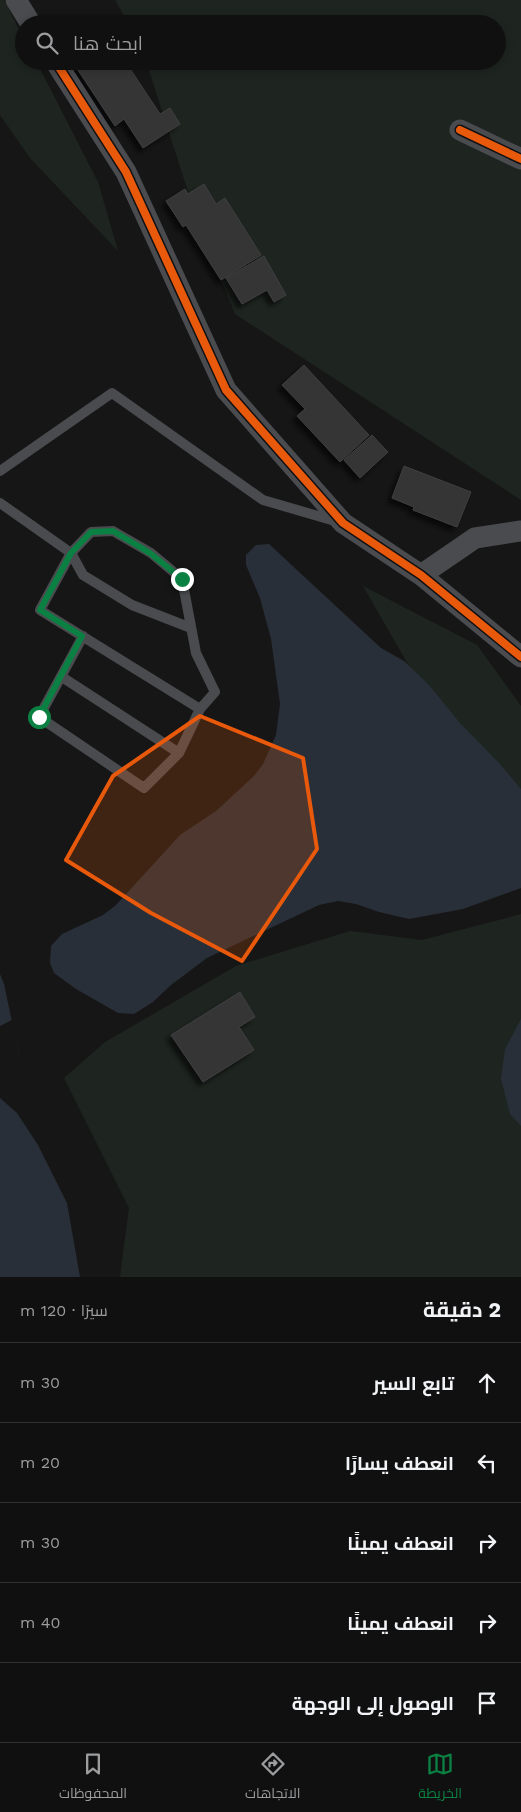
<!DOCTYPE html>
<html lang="ar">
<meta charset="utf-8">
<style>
body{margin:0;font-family:"Work Sans",Cairo,sans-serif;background:#191919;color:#f1f3f6;direction:rtl}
.stop{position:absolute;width:15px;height:15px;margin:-11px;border:4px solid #0b8043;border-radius:50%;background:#fff}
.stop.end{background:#0b8043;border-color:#fff;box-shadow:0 1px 5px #0008}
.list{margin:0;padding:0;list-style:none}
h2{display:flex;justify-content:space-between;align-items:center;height:65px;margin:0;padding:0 20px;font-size:21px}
h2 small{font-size:16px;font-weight:400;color:#9c9d9f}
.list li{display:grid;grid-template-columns:32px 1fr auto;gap:15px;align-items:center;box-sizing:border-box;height:80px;padding:0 20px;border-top:1px solid #303030}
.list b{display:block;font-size:19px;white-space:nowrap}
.list em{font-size:16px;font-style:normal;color:#9c9d9f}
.icon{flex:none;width:28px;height:28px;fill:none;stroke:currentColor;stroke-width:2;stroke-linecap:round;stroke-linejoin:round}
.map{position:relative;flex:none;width:521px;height:1277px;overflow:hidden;direction:ltr}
.search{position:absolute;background:#101010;box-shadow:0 2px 8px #0003;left:15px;right:15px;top:15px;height:55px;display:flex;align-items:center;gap:12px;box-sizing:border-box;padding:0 18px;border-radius:28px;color:#9c9d9f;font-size:19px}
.sheet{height:465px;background:#101010}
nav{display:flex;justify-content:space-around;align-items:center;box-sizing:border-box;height:70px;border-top:1px solid #303030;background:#101010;font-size:14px;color:#9c9d9f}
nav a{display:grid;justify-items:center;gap:2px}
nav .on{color:#0b8043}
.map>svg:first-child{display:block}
.green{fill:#1e2520}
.water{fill:#292f38}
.pier{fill:#161616}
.building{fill:#343435;stroke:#3f3f42;filter:url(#shadow)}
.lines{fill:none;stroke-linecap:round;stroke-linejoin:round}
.service{stroke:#4a4b4f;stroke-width:10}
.minor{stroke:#4a4b4f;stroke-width:21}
.cycleway-casing{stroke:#101012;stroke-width:11}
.cycleway{stroke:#e8590c;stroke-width:8}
.route{stroke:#0b8043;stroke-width:6}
.marked{fill:#e8590c;fill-opacity:0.2;stroke:#e8590c;stroke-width:4;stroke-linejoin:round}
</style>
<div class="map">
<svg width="521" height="1277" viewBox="0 0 521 1277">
<defs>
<filter id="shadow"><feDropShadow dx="-4.5" dy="4.5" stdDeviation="2.5" flood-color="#0009"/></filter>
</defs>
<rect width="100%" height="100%" fill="#161616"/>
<path class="green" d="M 0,0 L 4,0 L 24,39 L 24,61 L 36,61 L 98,182 L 118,251 L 30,158 L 0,115 Z
M 115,0 L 521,0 L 521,500 L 235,314 L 201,232 L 146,61 L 497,61 L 497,24 L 129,24 Z
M 363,586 L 477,645 L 521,706 L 521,861 Z
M 521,914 L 521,1277 L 120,1277 L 129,1208 L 64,1078 L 105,1042 L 236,966 L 350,931 L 422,940 Z"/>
<path class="water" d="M 269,544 L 381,648 L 404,661 L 429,685 L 460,723 L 499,763 L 521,789 L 521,888 L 463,909 L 409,919 L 379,912 L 356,904 L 338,901 L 319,905 L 207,958 L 171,985 L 153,1002 L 134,1014 L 118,1013 L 76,989 L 54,973 L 50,963 L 51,946 L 62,934 L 103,915 L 116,905 L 180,835 L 216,811 L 254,776 L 263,764 L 276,735 L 280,704 L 271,639 L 260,598 L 246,565 L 246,555 L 256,545 Z
M 0,974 L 4,984 L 19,1055 L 0,1066 Z
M 521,1019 L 521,1126 L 510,1114 L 501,1079 L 505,1049 Z
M 0,1098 L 17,1113 L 38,1145 L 67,1203 L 80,1277 L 0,1277 Z"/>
<path class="pier" d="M 12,1020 L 19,1055 L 0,1066 L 0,1026 Z"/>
<path class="building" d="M 72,61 L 125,61 L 160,114 L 170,108 L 180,124 L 143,148 L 124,119 L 115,126 Z
M 204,184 L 216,204 L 225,198 L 261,255 L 221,280 L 186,225 L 183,227 L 166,201 L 185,189 L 188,194 Z
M 264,256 L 286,295 L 274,302 L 267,290 L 242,304 L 226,278 Z
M 304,365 L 369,435 L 340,462 L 297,416 L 305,409 L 282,385 Z
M 372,435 L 388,452 L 360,478 L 344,460 Z
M 404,466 L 471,492 L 457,527 L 413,510 L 414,507 L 392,498 Z
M 240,992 L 255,1017 L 239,1027 L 254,1050 L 203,1082 L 171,1035 Z"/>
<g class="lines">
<path class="service" d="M 0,471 L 112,393 L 263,500 L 335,521
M 0,503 L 71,553 L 83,575 L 132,605 L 191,628
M 113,531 L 151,553 L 182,579 L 196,653 L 215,692 L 200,709 L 40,610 L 71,553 L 91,532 Z
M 83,636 L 39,717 L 144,788 L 179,753 L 200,709
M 62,677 L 179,753"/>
<path class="minor" d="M 16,0 L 31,24
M 55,61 L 126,172 L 226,390 L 343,523 L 421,575 L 521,657
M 460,130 L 521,159
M 421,575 L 475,538 L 521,531"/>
<g class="cycleway-casing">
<path id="cycleway" d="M 55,61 L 126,172 L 226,390 L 343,523 L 421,575 L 521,657
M 460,130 L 521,159"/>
</g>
<use href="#cycleway" class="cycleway"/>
</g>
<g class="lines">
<path class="route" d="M 39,717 L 82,636 L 40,610 L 71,553 L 91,532 L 113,531 L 150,553 L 182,579"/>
</g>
<path class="marked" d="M 200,716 L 303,758 L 317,849 L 242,961 L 151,913 L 66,860 L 113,776 Z"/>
</svg>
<div class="stop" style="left:39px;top:717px"></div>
<div class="stop end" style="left:182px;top:579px"></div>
<div class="search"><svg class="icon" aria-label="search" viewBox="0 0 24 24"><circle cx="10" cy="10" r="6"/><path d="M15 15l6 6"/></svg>ابحث هنا</div>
</div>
<section class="sheet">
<h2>2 دقيقة<small>سيرًا · 120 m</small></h2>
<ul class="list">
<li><svg class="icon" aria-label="ahead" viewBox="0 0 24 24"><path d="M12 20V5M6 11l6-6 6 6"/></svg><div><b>تابع السير</b></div><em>30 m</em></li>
<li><svg class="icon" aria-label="left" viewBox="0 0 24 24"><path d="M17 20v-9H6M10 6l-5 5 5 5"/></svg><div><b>انعطف يسارًا</b></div><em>20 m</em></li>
<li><svg class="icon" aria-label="right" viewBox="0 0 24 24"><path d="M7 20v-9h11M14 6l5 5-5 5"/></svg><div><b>انعطف يمينًا</b></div><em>30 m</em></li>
<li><svg class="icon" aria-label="right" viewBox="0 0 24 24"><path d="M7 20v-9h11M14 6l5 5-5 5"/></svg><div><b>انعطف يمينًا</b></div><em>40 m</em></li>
<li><svg class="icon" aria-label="arrive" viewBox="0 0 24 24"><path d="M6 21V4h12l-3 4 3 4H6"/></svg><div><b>الوصول إلى الوجهة</b></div></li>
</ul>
</section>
<nav>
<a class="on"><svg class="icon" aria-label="map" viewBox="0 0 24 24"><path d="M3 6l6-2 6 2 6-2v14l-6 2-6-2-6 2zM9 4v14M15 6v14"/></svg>الخريطة</a>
<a><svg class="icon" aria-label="directions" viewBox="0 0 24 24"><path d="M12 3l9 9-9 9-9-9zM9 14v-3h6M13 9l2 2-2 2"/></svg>الاتجاهات</a>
<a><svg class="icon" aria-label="saved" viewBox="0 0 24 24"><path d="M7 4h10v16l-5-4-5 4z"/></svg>المحفوظات</a>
</nav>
